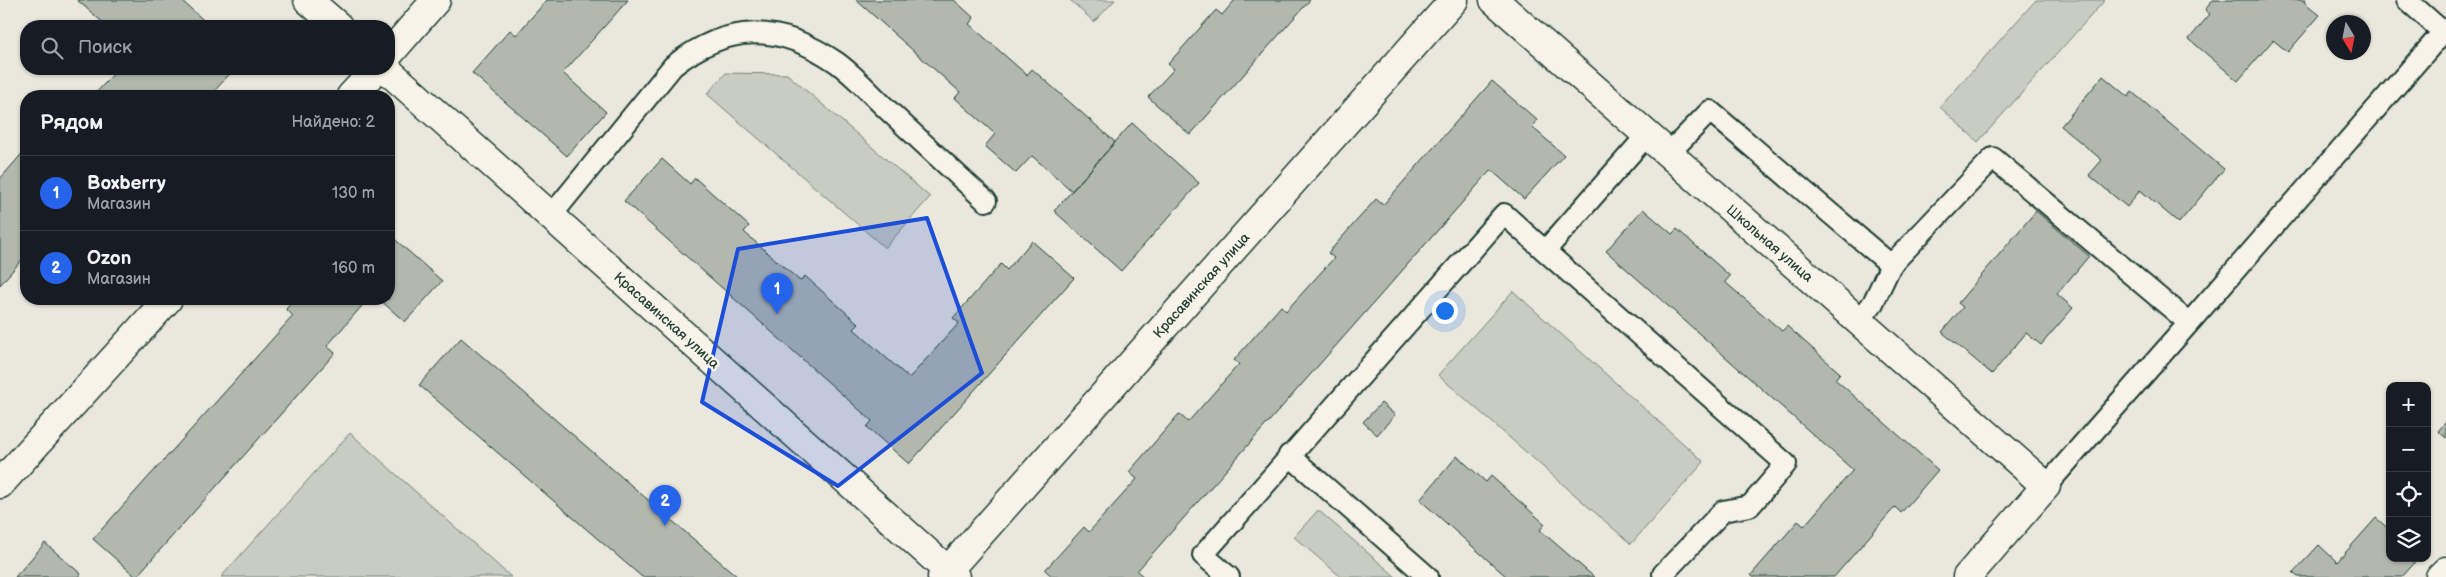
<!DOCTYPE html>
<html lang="ru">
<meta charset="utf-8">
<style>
body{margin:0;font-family:"Balsamiq Sans",sans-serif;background:#242831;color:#f1f3f6}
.controls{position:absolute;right:15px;bottom:15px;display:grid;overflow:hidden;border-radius:10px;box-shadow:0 1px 4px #0004}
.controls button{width:45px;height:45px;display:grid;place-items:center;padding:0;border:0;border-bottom:1px solid #363941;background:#171b24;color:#f1f3f6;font:25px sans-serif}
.compass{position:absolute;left:2326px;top:15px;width:45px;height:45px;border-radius:50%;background:#171b24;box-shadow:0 1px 4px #0004;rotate:170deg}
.you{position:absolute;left:1444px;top:310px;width:18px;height:18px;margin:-12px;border:4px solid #fff;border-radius:50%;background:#1a73e8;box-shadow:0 0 0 8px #1a73e833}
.badge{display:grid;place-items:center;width:32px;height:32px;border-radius:50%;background:#2563eb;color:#fff;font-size:16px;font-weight:700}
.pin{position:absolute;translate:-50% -41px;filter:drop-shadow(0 1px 2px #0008)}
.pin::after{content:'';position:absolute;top:26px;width:18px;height:15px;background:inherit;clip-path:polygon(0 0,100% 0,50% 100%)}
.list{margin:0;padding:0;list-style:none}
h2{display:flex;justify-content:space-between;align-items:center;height:65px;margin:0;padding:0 20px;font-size:21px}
h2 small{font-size:16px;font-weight:400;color:#9ea1a6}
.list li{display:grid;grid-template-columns:32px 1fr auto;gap:15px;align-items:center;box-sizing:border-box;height:75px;padding:0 20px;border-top:1px solid #363941}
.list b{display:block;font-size:19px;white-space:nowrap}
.list p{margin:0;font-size:16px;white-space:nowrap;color:#9ea1a6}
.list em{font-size:16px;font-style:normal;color:#9ea1a6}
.icon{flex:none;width:28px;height:28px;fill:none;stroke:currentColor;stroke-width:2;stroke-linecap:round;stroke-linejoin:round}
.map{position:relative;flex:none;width:2446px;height:577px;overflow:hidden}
.search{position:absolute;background:#171b24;box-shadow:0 1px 4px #0004;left:20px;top:20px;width:375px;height:55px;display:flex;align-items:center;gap:12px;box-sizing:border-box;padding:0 18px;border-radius:20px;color:#9ea1a6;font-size:19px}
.panel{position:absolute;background:#171b24;box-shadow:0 1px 4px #0004;left:20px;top:90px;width:375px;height:215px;border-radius:20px}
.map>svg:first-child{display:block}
.green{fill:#c8ccc1;stroke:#74847a}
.building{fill:#b2b8ae;stroke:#1f3d34}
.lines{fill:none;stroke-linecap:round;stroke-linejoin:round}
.service-casing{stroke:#1f3d34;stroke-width:24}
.minor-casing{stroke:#1f3d34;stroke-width:31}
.service{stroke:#f7f3e8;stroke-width:20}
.minor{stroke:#f7f3e8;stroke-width:28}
.marked{fill:#1d4ed8;fill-opacity:0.2;stroke:#1d4ed8;stroke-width:4;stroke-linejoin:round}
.labels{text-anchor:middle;stroke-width:5;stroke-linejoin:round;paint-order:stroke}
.street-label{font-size:14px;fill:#1f3d34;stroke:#f7f3e8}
</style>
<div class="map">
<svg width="2446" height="577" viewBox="0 0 2446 577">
<rect width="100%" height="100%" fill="#eae8dd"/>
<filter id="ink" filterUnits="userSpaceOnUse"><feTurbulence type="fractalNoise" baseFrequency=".02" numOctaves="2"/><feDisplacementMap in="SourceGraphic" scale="10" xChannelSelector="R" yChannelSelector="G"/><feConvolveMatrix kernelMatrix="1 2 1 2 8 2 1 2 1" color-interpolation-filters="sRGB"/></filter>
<g filter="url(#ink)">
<path class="green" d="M 1070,0 L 1115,0 L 1094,22 Z
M 2036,0 L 2105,0 L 1978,142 L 1940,107 Z
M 726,73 L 787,74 L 930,197 L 885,248 L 707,94 Z
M 1513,291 L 1704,462 L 1631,544 L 1438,375 Z
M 350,433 L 511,577 L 221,577 Z
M 1318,510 L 1396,577 L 1341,577 L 1294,537 Z"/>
<path class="building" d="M 77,0 L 181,0 L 210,26 L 107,26 Z
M 547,0 L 628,0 L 563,73 L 606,112 L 567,156 L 472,73 L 510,30 L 516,35 Z
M 856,0 L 954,0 L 974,18 L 969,24 L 1027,75 L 1032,69 L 1115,142 L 1072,191 L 1032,156 L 1016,173 L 985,146 L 995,134 L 955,98 L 960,92 Z
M 1235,0 L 1310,0 L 1190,135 L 1148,97 L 1174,69 L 1168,64 L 1216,10 L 1222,15 Z
M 2213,0 L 2305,0 L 2304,2 L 2320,15 L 2288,52 L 2273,40 L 2238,81 L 2189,39 L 2210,14 L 2205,10 Z
M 118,69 L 234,69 L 210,96 L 93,96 Z
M 2103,76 L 2128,97 L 2132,92 L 2224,169 L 2179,223 L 2140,190 L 2127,207 L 2089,175 L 2102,160 L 2061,126 Z
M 1492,81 L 1537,120 L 1532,127 L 1564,155 L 1524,199 L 1491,170 L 1137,571 L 1144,577 L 1053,577 L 1045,570 L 1084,527 L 1089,532 L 1137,479 L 1129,472 L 1179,414 L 1188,422 L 1239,364 L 1234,360 L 1281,306 L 1286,311 L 1334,258 L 1328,253 L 1376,199 L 1383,205 Z
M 1132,123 L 1199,183 L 1121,271 L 1054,211 Z
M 26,149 L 26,255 L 0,285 L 0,179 Z
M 662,159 L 690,184 L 695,178 L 749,226 L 744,232 L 800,281 L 805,276 L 859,324 L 854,329 L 909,378 L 959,323 L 953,318 L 1001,264 L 1007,270 L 1032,241 L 1074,278 L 909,464 L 867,427 L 872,421 L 624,201 Z
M 1643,209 L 1672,234 L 1677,229 L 1730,276 L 1725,282 L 1782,331 L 1787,326 L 1840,373 L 1835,379 L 1938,470 L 1901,513 L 1895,507 L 1834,577 L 1753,577 L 1751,575 L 1798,521 L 1804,526 L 1853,470 L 1606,251 Z
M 2036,211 L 2089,256 L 2057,294 L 2073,308 L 2041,345 L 2026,333 L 1992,374 L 1942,332 L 1963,307 L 1958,303 Z
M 389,234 L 442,281 L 405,322 L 379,299 L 389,299 Z
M 295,299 L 368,299 L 327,346 L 335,353 L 136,577 L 93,539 L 293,316 L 286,309 Z
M 461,338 L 684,531 L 738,577 L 642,577 L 419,385 Z
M 1381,403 L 1395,415 L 1377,435 L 1363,422 Z
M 2446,422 L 2446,438 L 2438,431 Z
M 1457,456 L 1486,482 L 1491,476 L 1545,524 L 1540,530 L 1594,577 L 1507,577 L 1420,500 Z
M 2376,518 L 2390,530 L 2390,558 L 2419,558 L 2402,577 L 2298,577 L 2293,573 L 2319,545 L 2337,562 Z
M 45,543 L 81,574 L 79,577 L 15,577 Z"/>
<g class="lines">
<g class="service-casing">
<path id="service" d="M 1668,154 L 1710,111 L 1891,265 L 1993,158 L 2189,323 L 2046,486
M 551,216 L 673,66 C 727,23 779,23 836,62 C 856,76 873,97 891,113 C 923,143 954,172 986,201
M 1545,251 L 1786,464 L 1750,506 L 1723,511 L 1663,574
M 1859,321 L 1873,303 L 1891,265
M 2189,323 L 2443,32 L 2407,0
M 1289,455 L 1428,577
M 1229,577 L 1203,555 L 1504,214 L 1545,251 L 1647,135"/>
</g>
<g class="minor-casing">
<path id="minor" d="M 308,0 L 338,26
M 1494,0 L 2046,486 L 1967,577
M 389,54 L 436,0
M 386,69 L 955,577
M 351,96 L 376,69
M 0,484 L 168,299
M 942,577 L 1454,0
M 2440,577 L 2446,571"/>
</g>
<use href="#service" class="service"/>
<use href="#minor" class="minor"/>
</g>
</g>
<path class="marked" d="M 927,218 L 982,373 L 838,486 L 702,402 L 738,249 Z"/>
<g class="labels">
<g class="street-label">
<text transform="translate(1770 243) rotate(41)" y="5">Школьная улица</text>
<text transform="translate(1201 285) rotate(-48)" y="5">Красавинская улица</text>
<text transform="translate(667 320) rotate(42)" y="5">Красавинская улица</text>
</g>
</g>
</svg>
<div class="controls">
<button>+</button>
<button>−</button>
<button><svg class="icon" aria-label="locate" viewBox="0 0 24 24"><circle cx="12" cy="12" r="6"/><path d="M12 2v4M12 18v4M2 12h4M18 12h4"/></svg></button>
<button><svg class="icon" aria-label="layers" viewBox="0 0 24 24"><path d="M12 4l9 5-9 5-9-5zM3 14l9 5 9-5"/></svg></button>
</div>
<svg class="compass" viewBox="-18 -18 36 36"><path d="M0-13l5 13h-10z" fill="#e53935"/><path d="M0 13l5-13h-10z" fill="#9ea1a6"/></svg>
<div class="you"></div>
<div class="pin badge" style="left:777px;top:314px">1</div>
<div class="pin badge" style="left:665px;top:526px">2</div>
<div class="search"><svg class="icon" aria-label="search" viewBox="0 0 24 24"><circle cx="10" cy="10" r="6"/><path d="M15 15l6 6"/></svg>Поиск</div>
<section class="panel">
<h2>Рядом<small>Найдено: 2</small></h2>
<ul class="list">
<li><span class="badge">1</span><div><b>Boxberry</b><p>Магазин</p></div><em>130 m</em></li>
<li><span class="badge">2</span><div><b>Ozon</b><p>Магазин</p></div><em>160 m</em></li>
</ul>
</section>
</div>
